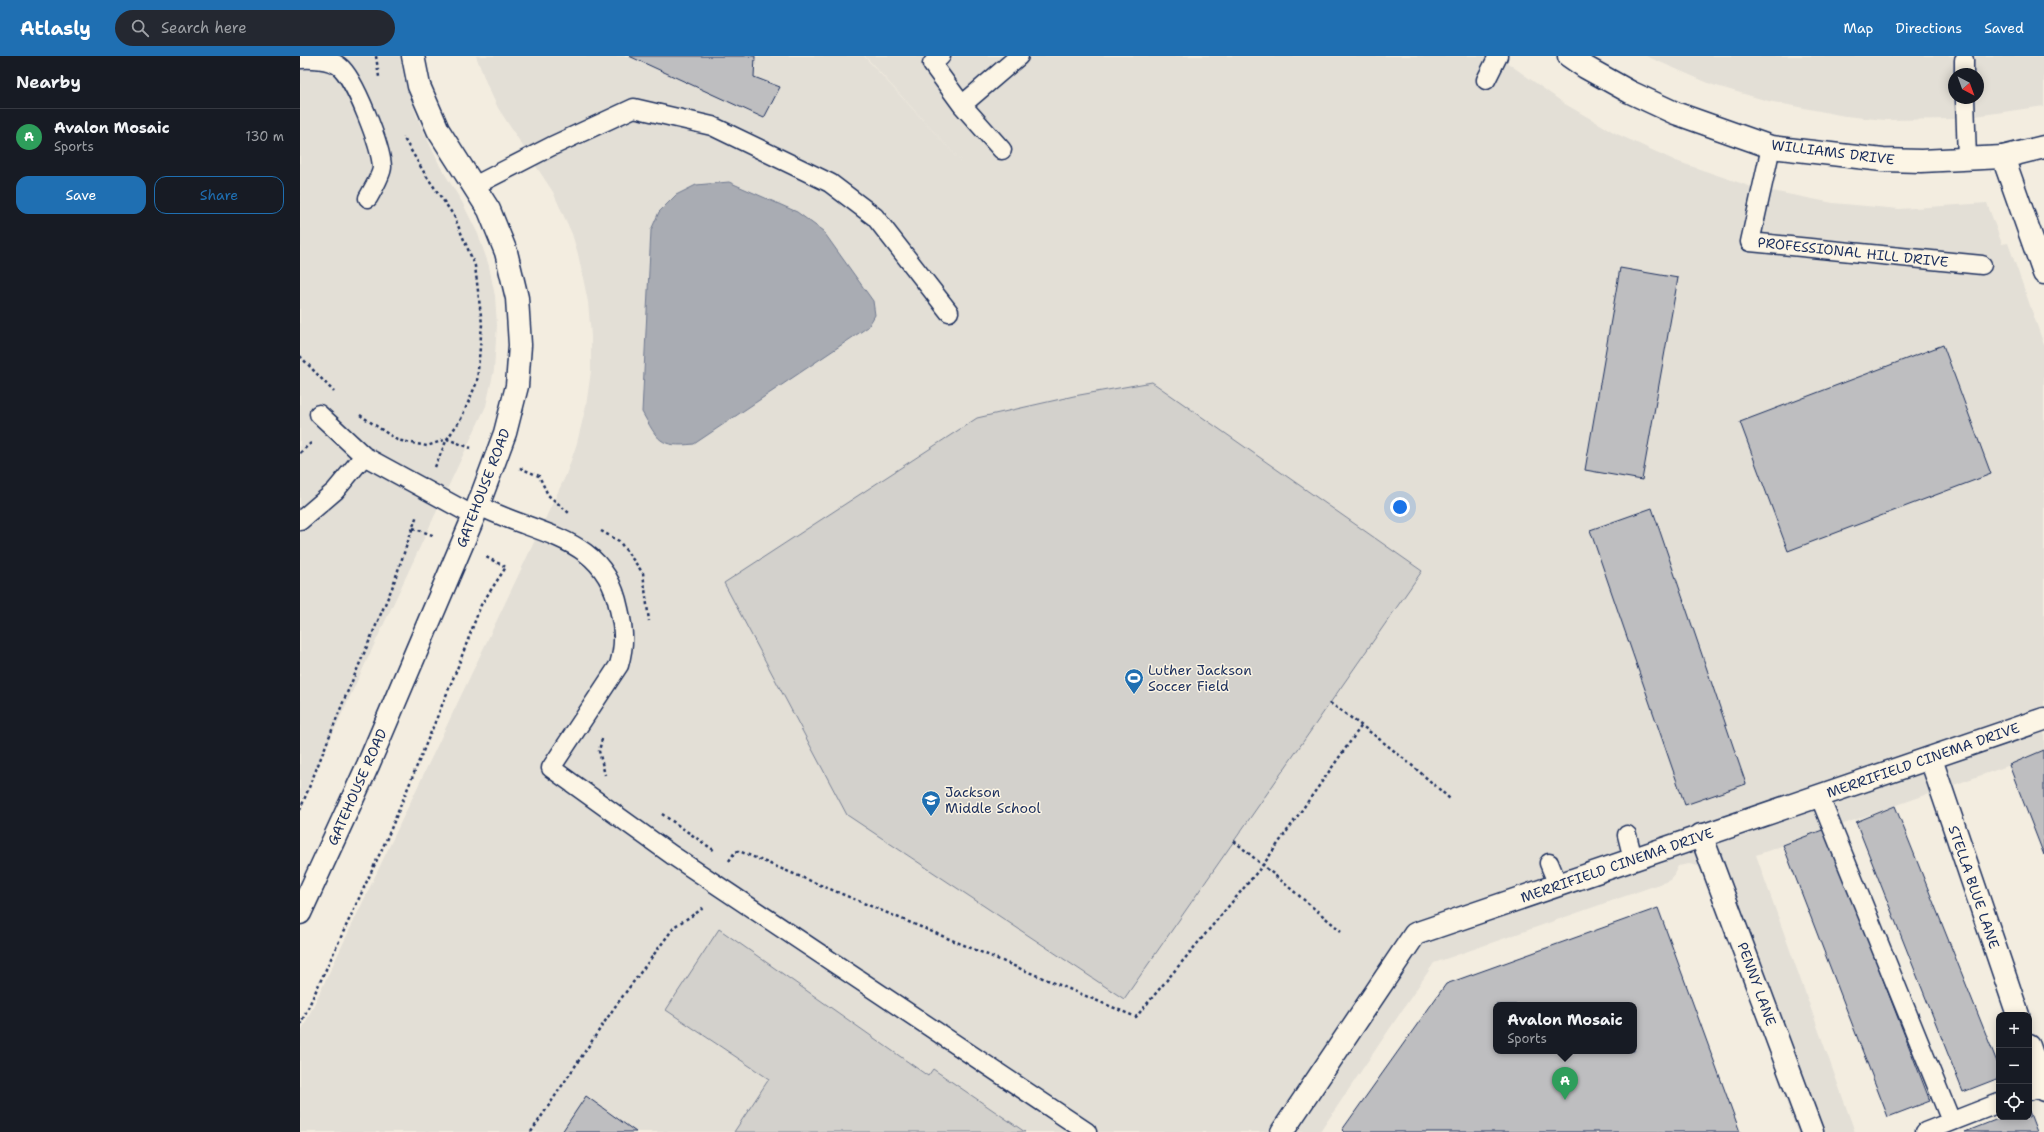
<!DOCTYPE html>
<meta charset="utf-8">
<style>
body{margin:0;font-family:"Shantell Sans",sans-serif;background:#242831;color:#f1f3f6}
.controls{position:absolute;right:12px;bottom:12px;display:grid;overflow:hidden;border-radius:8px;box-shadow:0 2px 10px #0003}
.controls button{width:36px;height:36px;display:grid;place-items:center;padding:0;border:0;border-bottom:1px solid #363941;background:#171b24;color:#f1f3f6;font:20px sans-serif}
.compass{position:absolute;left:1648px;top:12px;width:36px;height:36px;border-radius:50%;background:#171b24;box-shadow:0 2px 10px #0003;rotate:139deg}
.you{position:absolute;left:1100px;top:451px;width:14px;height:14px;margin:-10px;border:3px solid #fff;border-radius:50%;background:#1a73e8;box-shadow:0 0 0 6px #1a73e833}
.badge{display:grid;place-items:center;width:26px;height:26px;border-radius:50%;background:#1f6fb2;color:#fff;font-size:13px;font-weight:700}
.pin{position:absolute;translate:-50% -33px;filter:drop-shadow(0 1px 2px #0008)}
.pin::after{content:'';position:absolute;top:21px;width:14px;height:12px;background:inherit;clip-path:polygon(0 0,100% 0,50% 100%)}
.popup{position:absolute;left:1193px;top:946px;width:144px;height:52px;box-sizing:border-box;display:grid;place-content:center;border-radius:8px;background:#171b24;filter:drop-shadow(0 1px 3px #0005);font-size:13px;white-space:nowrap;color:#9ea1a6}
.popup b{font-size:15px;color:#f1f3f6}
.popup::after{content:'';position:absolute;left:50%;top:100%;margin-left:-8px;border:8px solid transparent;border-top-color:#171b24}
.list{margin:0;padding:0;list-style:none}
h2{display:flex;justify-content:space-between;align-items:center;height:52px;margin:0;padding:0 16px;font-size:17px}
h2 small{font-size:13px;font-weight:400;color:#9ea1a6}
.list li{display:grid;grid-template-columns:26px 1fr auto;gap:12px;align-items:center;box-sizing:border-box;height:56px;padding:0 16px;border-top:1px solid #363941}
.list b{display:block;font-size:15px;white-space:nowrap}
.list p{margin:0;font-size:13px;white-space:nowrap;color:#9ea1a6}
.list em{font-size:13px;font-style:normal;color:#9ea1a6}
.actions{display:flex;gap:8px;padding:12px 16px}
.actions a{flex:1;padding:9px 0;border:1px solid #1f6fb2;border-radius:12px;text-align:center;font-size:14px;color:#1f6fb2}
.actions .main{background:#1f6fb2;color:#fff}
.icon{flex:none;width:22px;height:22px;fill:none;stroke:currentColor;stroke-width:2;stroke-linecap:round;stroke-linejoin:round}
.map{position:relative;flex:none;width:1744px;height:1076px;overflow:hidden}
header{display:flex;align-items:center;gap:24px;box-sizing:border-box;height:56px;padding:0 20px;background:#1f6fb2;color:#fff}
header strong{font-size:19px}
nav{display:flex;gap:22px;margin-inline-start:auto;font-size:14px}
.search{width:280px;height:36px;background:#242831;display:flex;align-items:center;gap:10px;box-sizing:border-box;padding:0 14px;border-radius:22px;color:#9ea1a6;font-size:15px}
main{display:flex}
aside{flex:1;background:#171b24}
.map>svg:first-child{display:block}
.built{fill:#e3dfd6;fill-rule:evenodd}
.green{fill:#d3d1cc;stroke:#778095}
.water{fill:#a9acb3;stroke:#707a91}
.building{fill:#bebec0;stroke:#1b2f5e;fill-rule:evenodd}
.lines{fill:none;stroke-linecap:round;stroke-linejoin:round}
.lane-casing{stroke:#1b2f5e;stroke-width:21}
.street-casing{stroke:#1b2f5e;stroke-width:25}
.secondary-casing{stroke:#1b2f5e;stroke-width:25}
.path{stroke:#1b2f5e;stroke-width:2.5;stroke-dasharray:3 3;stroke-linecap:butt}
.lane{stroke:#fcf5e5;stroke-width:18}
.street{stroke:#fcf5e5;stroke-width:22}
.secondary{stroke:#fcf5e5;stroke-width:22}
.labels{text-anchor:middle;stroke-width:3;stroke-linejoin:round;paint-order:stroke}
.street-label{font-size:14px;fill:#1b2f5e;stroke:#fcf5e5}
.poi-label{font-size:14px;fill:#1b2f5e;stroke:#fcf5e5;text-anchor:start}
</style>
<header>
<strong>Atlasly</strong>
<div class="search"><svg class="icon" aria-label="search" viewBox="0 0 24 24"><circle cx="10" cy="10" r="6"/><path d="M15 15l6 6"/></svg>Search here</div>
<nav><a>Map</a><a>Directions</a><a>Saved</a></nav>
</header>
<main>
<aside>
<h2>Nearby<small></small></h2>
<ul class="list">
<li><span class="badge" style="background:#2e9e5b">A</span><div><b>Avalon Mosaic</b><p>Sports</p></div><em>130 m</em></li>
</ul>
<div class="actions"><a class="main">Save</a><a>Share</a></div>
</aside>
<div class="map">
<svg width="1744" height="1076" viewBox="0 0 1744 1076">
<rect width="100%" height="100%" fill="#f3ede0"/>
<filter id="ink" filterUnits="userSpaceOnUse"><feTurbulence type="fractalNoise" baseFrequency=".025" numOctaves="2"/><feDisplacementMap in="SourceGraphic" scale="8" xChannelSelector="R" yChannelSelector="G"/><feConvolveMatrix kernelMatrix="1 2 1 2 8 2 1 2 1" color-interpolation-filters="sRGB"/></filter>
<g filter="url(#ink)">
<path class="built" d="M 0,0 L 100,0 L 103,17 L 117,61 L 140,110 L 162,146 L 178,178 L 189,210 L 195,240 L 197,269 L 194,314 L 186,350 L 0,747 Z
M 176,0 L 564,0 L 666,111 L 565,0 L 1198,0 L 1265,48 L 1317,78 L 1376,105 L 1452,131 L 1533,147 L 1599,153 L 1687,147 L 1702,188 L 1708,187 L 1744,289 L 1744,697 L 1456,799 L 1555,1076 L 1497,1076 L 1405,818 L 1398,810 L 1389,808 L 1378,810 L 1371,824 L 1134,907 L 1020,1076 L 0,1076 L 0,978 L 266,419 L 277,387 L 286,350 L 291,315 L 291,280 L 288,246 L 278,198 L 272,178 L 253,136 L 198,52 L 187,29 Z
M 1346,0 L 1744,0 L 1744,50 L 1655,63 L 1585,64 L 1545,60 L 1468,45 L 1413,29 ZM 1654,18 L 1678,18 L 1678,42 L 1654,42 Z"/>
<path class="green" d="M 852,326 L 1122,515 L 824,943 L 547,759 L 424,527 L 677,362 L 774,340 Z
M 419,873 L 628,1020 L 633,1013 L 725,1076 L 434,1076 L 469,1023 L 366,954 Z"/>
<path class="water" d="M 429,126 L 497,156 L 523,175 L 573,245 L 575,259 L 568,271 L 394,388 C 359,392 358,384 342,356 L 351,174 L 359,156 L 376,139 L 396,129 Z"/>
<path class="building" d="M 329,0 L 455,0 L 454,21 L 480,31 L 464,62 Z
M 1320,212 L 1378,222 L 1342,424 L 1285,414 Z
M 1643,289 L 1691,418 L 1488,495 L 1440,366 Z
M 1352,452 L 1446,728 L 1385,749 L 1290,474 Z
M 1744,694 L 1744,799 L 1709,709 Z
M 1595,750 L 1699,1011 L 1699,1022 L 1663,1036 L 1556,766 Z
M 1525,773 L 1630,1045 L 1588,1061 L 1483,789 Z
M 1358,852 L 1440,1076 L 1044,1076 L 1042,1074 L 1146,928 ZM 1196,949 L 1334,949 L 1334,995 L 1196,995 Z
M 286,1040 L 336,1076 L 262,1076 Z
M 1729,1055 L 1737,1076 L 1665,1076 L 1703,1061 L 1729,1061 Z"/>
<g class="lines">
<g class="lane-casing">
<path id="lane" d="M 641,0 L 632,8 L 662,49 L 719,0
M 0,3 C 10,2 30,3 39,10 C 55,22 81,91 82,111 C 82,118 72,135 68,142
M 1664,4 L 1664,18
M 1186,24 L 1198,0
M 1665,42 L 1667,103
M 662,49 L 702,94
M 1471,91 L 1450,186 L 1682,209
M 174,130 L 252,90 L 334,52 L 412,70 L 530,127 L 575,161 L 649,256
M 19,358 L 64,400
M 178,450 C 193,456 208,463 223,468 C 270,485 308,498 319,553 C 324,574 325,588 319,609 L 251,712 L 372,799 L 787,1076
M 0,465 L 35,435 L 64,400 L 174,460
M 1519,739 L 1651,1065
M 1327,779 L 1333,803
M 1249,807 L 1258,829
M 1729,1035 L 1744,1029
M 1625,1076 L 1699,1047"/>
</g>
<g class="street-casing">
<path id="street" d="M 1703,101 L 1744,91
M 1631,703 L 1718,959
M 1401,779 L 1512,1076
M 1729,990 L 1744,1034
M 982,1076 L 1115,878 L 1744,663"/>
</g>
<g class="secondary-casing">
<path id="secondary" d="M 1269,0 L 1285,11 L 1330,36 L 1375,57 L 1471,91 L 1583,104 L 1621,105 L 1703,101 L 1744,217
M 0,857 L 68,709 L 174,460 L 205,377 L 217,330 L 220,289 L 217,242 L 206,196 L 189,154 L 138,74 L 119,30 L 113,0"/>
</g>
<path class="path" d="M 76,0 L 79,21
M 0,300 L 34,336
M 60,359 L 97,384 L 127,390 L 147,383 L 161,363 L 177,326 L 182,268 L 175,210 L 154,160 L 125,118 L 103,81
M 0,397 L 12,386
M 135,411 L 147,383 L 171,392
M 220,412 L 239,420 L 248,439 L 269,457
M 113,472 L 135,480
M 301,475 L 319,485 L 343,517 L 349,565
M 1030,647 C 1072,676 1112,708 1150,743
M 302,683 L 299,695 L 305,719
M 0,754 L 44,644 L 92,532 L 117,459
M 362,758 L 415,795
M 934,785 L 1041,875
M 429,805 L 435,796 L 439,795 L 836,961 L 963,809 L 1062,669
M 0,969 L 88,780 L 157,613 L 181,549 L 206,511 L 186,501
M 231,1076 L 314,952 L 375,870 L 401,854 L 404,850"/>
<use href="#lane" class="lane"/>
<use href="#street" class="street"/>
<use href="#secondary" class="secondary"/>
</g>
</g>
<defs>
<g id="stadium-pin" transform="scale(1)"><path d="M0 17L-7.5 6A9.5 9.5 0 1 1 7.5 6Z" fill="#1f6fb2" stroke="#fcf5e5"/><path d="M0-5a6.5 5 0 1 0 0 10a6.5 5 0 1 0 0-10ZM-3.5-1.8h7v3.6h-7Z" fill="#fff"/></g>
<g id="school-pin" transform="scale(1)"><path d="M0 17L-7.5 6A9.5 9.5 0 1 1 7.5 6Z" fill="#1f6fb2" stroke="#fcf5e5"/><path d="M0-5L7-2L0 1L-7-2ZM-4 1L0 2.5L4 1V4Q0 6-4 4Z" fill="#fff"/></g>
</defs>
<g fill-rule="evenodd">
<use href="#stadium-pin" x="834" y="622"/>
<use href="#school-pin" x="631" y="744"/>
</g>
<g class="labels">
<g class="street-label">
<text transform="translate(1533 96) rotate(7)" y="5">WILLIAMS DRIVE</text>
<text transform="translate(1553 196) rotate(6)" y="5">PROFESSIONAL HILL DRIVE</text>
<text transform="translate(183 432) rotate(-69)" y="5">GATEHOUSE ROAD</text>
<text transform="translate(1623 704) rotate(-19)" y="5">MERRIFIELD CINEMA DRIVE</text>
<text transform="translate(57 731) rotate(-66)" y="5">GATEHOUSE ROAD</text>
<text transform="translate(1317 809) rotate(-19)" y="5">MERRIFIELD CINEMA DRIVE</text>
<text transform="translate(1674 831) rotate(71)" y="5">STELLA BLUE LANE</text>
<text transform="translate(1457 928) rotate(70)" y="5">PENNY LANE</text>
</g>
<g class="poi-label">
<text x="848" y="619">Luther Jackson<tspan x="848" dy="16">Soccer Field</tspan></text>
<text x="645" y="741">Jackson<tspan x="645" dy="16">Middle School</tspan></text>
</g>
</g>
</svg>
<div class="controls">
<button>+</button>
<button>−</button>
<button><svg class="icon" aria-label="locate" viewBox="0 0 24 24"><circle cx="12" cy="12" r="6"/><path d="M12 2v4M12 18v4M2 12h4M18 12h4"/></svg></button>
</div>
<svg class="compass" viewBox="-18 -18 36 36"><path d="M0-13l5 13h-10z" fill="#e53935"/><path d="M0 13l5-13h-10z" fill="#9ea1a6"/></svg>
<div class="you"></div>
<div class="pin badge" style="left:1265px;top:1044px;background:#2e9e5b">A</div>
<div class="popup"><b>Avalon Mosaic</b>Sports</div>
</div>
</main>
